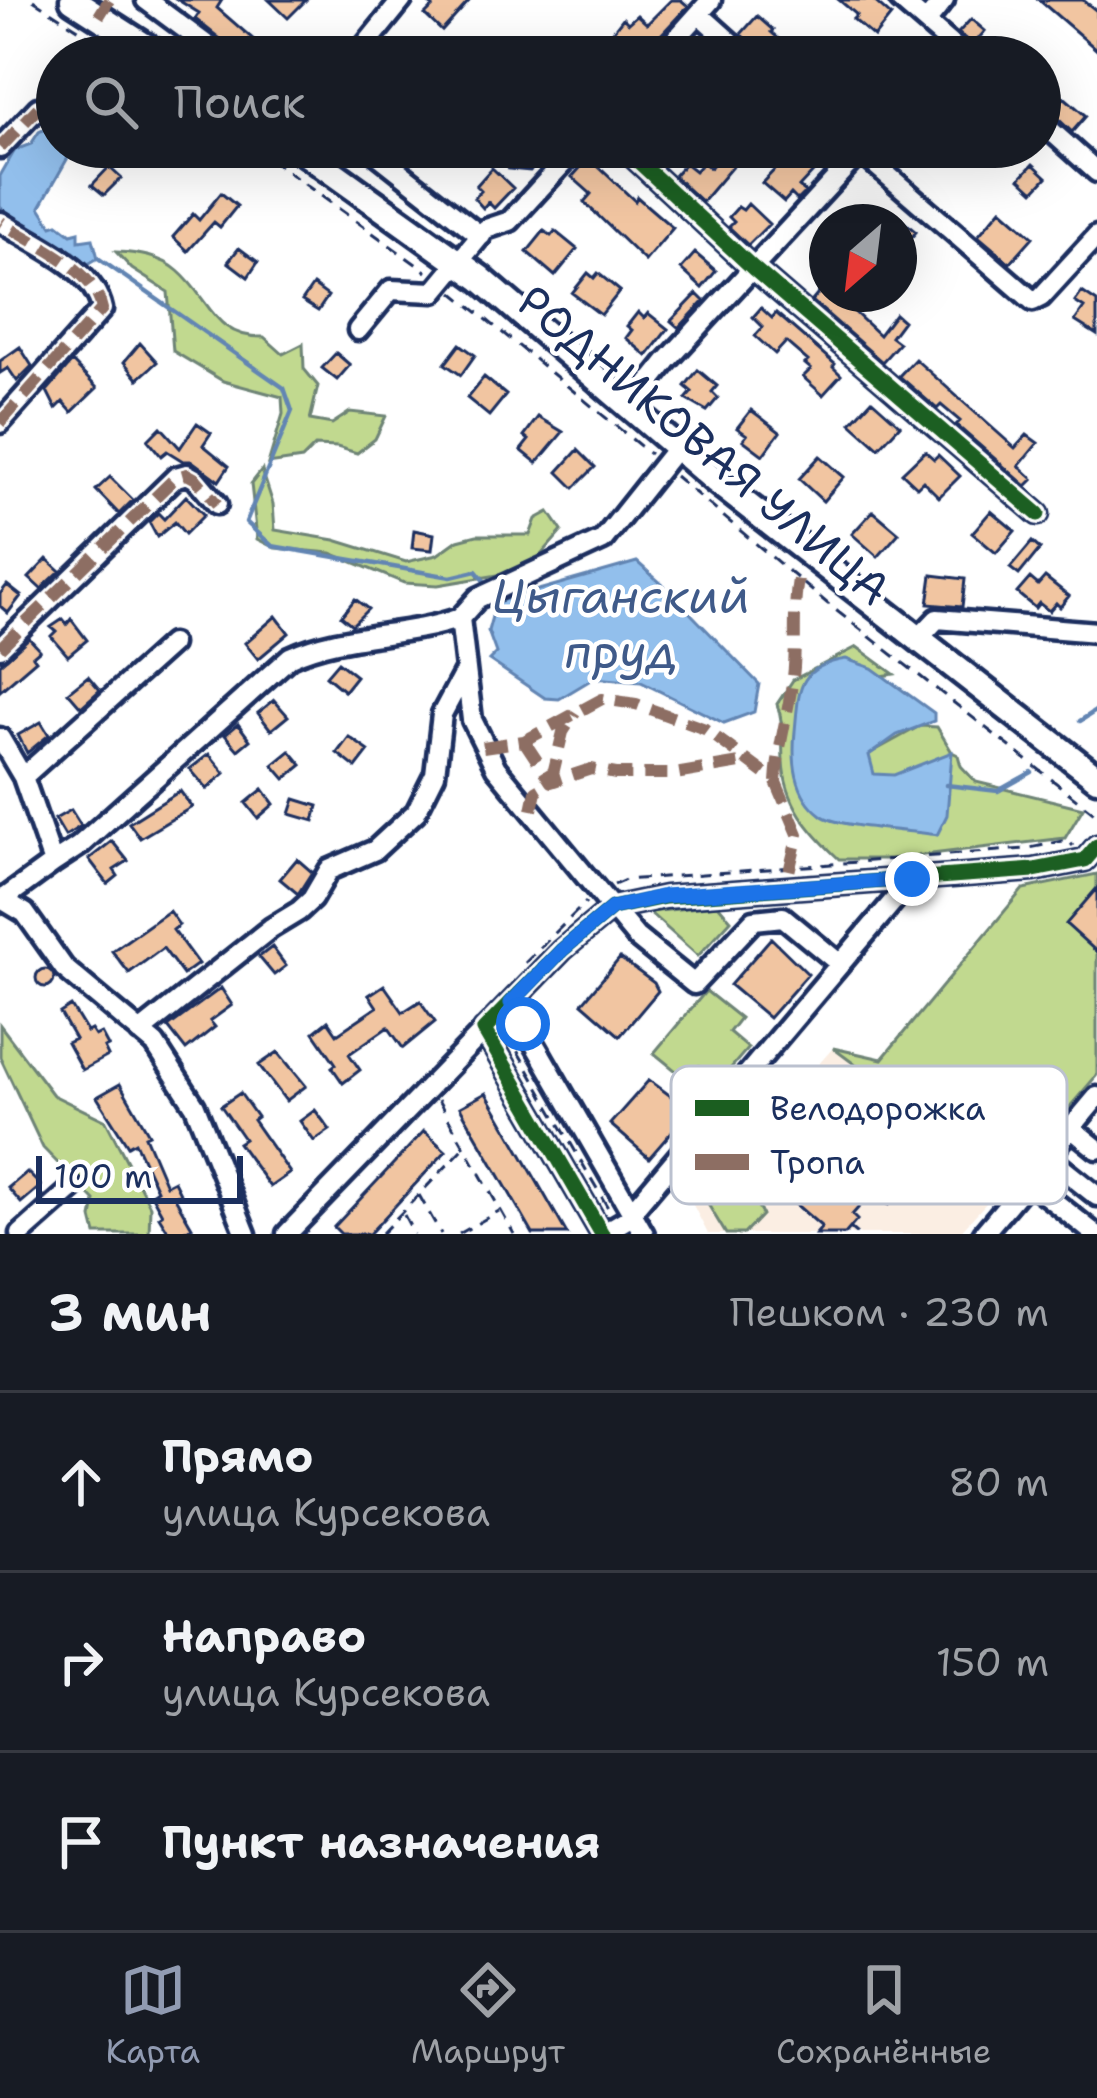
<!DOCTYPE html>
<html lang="ru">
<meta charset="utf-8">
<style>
body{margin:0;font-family:"Shantell Sans",sans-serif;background:#20242c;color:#f1f3f6}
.compass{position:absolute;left:809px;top:204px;width:108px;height:108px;border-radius:50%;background:#171b24;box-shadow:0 12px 48px #0002;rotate:208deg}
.scale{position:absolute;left:36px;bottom:30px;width:207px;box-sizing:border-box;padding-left:12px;border:6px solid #1b2f5e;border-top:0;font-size:33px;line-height:42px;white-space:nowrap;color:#1b2f5e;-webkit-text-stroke:9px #fff;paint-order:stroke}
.stop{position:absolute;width:36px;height:36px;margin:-27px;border:9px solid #1a73e8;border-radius:50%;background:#fff}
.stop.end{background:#1a73e8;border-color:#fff;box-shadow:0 3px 12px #0008}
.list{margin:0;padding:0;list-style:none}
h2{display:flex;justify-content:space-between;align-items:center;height:156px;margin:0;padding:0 48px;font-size:51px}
h2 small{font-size:39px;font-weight:400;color:#9ea1a6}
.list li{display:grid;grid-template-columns:78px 1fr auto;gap:36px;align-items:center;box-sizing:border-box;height:180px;padding:0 48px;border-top:3px solid #363941}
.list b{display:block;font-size:45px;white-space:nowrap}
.list p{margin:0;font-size:39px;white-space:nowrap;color:#9ea1a6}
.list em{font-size:39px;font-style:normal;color:#9ea1a6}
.icon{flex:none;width:66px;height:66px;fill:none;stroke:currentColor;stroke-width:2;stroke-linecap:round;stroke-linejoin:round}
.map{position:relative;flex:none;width:1097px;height:1234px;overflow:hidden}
.search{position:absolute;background:#171b24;box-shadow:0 12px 48px #0002;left:36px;right:36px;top:36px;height:132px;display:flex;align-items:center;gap:30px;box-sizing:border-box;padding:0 42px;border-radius:66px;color:#9ea1a6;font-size:45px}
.sheet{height:696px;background:#171b24}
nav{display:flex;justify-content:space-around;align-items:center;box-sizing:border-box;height:168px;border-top:3px solid #363941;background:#171b24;font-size:33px;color:#9ea1a6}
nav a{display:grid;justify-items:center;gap:6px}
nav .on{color:#919bb2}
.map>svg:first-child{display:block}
.built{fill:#fbeee3}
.green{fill:#c1d98f;stroke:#6e8476;stroke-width:3}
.water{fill:#92bfec;stroke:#6285b3;stroke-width:3}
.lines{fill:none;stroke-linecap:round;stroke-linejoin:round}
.stream{stroke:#6285b3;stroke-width:4.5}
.building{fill:#f1c5a1;stroke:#1b2f5e;stroke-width:3}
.minor-casing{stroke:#1b2f5e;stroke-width:27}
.major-casing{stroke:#1b2f5e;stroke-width:33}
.path{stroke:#1b2f5e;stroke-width:3;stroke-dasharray:12 9;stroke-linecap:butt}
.minor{stroke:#fff;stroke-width:18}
.major{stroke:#fff;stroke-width:24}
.quiet{stroke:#8d6e63;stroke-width:12;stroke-dasharray:24 12;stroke-linecap:butt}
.cycleway-casing{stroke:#fff;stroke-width:22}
.cycleway{stroke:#1b5e20;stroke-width:15}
.route{stroke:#1a73e8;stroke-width:15}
.labels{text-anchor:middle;stroke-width:9;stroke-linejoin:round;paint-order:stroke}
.street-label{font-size:45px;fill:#1b2f5e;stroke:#fff}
.water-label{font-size:48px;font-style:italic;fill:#3f5a89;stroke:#fff}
.key{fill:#fff;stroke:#bbc1cf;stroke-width:3}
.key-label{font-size:33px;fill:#1b2f5e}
</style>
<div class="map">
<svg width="1097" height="1234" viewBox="0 0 1097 1234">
<rect width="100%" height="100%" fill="#fff"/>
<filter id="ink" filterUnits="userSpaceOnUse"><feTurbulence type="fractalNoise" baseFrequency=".00833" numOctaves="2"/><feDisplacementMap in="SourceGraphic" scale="24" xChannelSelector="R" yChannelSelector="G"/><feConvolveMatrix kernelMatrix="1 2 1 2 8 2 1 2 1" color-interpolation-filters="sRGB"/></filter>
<g filter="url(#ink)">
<path class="built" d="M 833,1048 L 1008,1179 L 958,1234 L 708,1234 L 693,1205 Z"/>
<path class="green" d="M 116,252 C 137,253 161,256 178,271 C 211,299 213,338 264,337 L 283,354 L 303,344 L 304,369 L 318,386 L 310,420 L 332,424 L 350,412 L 386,416 L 375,439 L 357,453 L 337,447 L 315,446 L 302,459 L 268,464 L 283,414 L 282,397 L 223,381 L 173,351 L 168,292 L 132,269 Z
M 262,470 L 273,504 L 275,530 L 335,540 L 406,562 L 437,555 L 458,540 L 477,535 L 530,535 L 536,519 L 549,512 L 562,531 L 528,570 L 438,585 L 404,583 L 331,553 L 275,548 L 257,539 L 251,484 Z
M 857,647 L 894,674 L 855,680 L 851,764 L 920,726 L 937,727 L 952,752 L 958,755 L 961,766 L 976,782 L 1083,808 L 1065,838 L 890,859 L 839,859 C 809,831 785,803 783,761 C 782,741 784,723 777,704 L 793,680 Z
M 1097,874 L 1097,1075 L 1008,1179 L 833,1048 L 882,1059 L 1023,889 Z
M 718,905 L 731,920 L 698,956 L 649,912 Z
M 706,991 L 740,1018 L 729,1032 L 748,1048 L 719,1082 L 699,1066 L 687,1080 L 654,1053 Z
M 0,1025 L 53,1095 L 106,1121 L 150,1206 L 149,1234 L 96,1234 L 92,1218 L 95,1201 L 43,1148 L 0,1057 Z
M 801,1097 L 821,1115 L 752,1193 L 762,1215 L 744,1234 L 726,1234 L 709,1206 Z"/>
<path class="water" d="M 57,123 L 57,147 L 74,147 L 40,207 L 52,226 L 58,224 L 71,234 L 79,232 L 79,241 L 93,239 L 98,258 L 88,264 L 74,252 L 61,257 L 59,246 C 26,241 22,225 0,207 L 0,176 L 15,150 L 31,144 L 39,132 Z
M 637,562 L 662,584 L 759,684 L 754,712 L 724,723 L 641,682 L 594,678 L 559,699 L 545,698 L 489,660 L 496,653 L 488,631 L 496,602 Z
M 846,659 L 872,668 L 934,713 L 934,721 L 897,735 L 869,755 L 874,774 L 894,775 L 952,752 L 947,815 L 937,835 C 912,831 835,827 821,815 C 794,795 792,761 795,731 C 799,691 796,667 846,659 Z"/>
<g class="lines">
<path class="stream" d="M 98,258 L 284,388 L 292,411 L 246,522 L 272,546 L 451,577 L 476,571 L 485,582
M 1080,721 L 1097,710
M 946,785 L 998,791 L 1032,772"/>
</g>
<path class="building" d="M 178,0 L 222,0 L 217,8 L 254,40 L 243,57 L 195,19 L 199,13 Z
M 269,0 L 306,0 L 288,18 Z
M 425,0 L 470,0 L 442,31 L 425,15 L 433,7 Z
M 671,0 L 681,0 L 688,6 L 640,57 L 593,57 L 623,18 L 628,23 L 637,15 L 647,24 Z
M 839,0 L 873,0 L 891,16 L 874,37 L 853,19 L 857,15 Z
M 1039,0 L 1083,0 L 1097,11 L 1097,50 Z
M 757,16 L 773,30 L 771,32 L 799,57 L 760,56 L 741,34 Z
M 971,19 L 985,31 L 973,45 L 958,33 Z
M 1064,97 L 1086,116 L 1072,132 L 1052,113 Z
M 510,147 L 553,147 L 547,153 L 551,156 L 539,169 L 535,165 L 530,171 L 508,169 Z
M 790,147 L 814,147 L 826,158 L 799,187 L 805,192 L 797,200 L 791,194 L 784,202 L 762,183 L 782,162 L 779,159 Z
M 723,151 L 736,162 L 702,202 L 674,176 L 685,163 L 695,171 L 703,162 L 710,168 Z
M 589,158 L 635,201 L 637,197 L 673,228 L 645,261 L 584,202 L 591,194 L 572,177 Z
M 1033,164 L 1047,177 L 1034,191 L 1020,178 Z
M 109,167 L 121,178 L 104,195 L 92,185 Z
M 492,168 L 513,188 L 494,208 L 488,202 L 483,208 L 474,198 L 481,191 L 476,186 Z
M 221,193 L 237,206 L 220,227 L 214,222 L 188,251 L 173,237 L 193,214 L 199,220 Z
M 748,204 L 769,224 L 748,245 L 729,227 L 734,222 L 729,217 L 738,207 L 743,210 Z
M 1001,209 L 1033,237 L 1010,263 L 978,236 Z
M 899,218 L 916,232 L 899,252 Z
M 544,231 L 551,236 L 555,231 L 577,249 L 555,276 L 527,252 Z
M 239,248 L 258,262 L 248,277 L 228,262 Z
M 695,253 L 716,271 L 702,288 L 681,269 Z
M 588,273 L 594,278 L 598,273 L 620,291 L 601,315 L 572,293 Z
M 827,283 L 827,294 L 835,294 L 879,335 L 895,314 L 903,321 L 891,337 L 899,343 L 882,362 L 812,301 Z
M 313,285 L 328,296 L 318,311 L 302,301 Z
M 1082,292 L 1097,302 L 1097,335 L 1075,321 L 1084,308 L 1075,302 Z
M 697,294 L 704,301 L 679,328 L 671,321 Z
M 761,308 L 772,318 L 776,313 L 835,364 L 833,367 L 841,375 L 823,395 L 803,377 L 811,369 L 805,364 L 808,361 L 786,342 L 775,354 L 755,336 L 763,327 L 753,317 Z
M 638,312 L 644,318 L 648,313 L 668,329 L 647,356 L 626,338 L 632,330 L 627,326 Z
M 140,343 L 157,362 L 138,379 L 124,362 Z
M 460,344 L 475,355 L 461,375 L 445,364 Z
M 20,347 L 32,366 L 17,381 L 8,368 L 0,373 L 0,361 Z
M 336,353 L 350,365 L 337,380 L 322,368 Z
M 915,359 L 1015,448 L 1027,435 L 1038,443 L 1019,466 L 1033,479 L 1026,486 L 956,425 L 960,421 L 941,405 L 937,409 L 899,376 Z
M 72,362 L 97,388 L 72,412 L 63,402 L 56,409 L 47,391 Z
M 698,370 L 717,386 L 712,392 L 718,398 L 707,411 L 686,399 L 692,392 L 685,386 Z
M 484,377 L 506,395 L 489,416 L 467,398 Z
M 872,400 L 900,425 L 879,448 L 851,423 Z
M 751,410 L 780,432 L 763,455 L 743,440 L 747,435 L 737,428 Z
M 538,417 L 563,432 L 537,463 L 521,450 L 529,440 L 524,436 Z
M 197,423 L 211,433 L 203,445 L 229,466 L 219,481 L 192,461 L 183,461 L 167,451 L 161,456 L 148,440 L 161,427 L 180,448 Z
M 578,450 L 595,467 L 574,488 L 558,472 Z
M 925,451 L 934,459 L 938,455 L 960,476 L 939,497 L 923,481 L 917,487 L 902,473 Z
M 820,456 L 844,477 L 823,501 L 799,479 Z
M 110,477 L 133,500 L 119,514 L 96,490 Z
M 186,496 L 204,515 L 185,534 L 175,522 L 157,537 L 149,522 L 158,513 L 164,519 Z
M 873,511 L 899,533 L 878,557 L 852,534 Z
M 991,511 L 1015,531 L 996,553 L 972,533 Z
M 414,530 L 434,534 L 432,550 L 412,548 Z
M 1032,542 L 1040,549 L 1019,575 L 1010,568 Z
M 47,559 L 60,571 L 41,589 L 29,578 Z
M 932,575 L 965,579 L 962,607 L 928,604 Z
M 1045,577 L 1069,596 L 1060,607 L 1056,603 L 1049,611 L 1039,603 L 1035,608 L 1017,593 L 1030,578 L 1038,585 Z
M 7,585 L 21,596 L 8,613 L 0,606 L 0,594 Z
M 355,599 L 368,609 L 352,625 L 341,616 Z
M 276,616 L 289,633 L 258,659 L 245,643 Z
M 63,619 L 67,624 L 71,619 L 87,640 L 68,656 L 51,636 L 56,631 L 51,627 Z
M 29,638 L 40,650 L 33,656 L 36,660 L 0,691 L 0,664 Z
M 338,662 L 356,676 L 344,691 L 326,676 Z
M 88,676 L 100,690 L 81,707 L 68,692 Z
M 274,700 L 288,716 L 271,730 L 258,713 Z
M 41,722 L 49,735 L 27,753 L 18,735 Z
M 238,724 L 250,740 L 238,750 L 225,735 Z
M 349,737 L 369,751 L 356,768 L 337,753 Z
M 290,751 L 302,765 L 285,779 L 273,765 Z
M 209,754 L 225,773 L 207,789 L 190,769 Z
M 263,789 L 274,804 L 258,818 L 246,803 Z
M 180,791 L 192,807 L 140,838 L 129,823 Z
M 295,799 L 318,806 L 314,821 L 290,814 Z
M 71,810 L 81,826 L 65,836 L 55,819 Z
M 112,841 L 128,861 L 114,870 L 118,876 L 108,884 L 89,859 Z
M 297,859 L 312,872 L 298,894 L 280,879 Z
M 1097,888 L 1097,952 L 1066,924 Z
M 169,911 L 179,925 L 173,930 L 198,964 L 183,975 L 163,948 L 129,973 L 112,951 Z
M 771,938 L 808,974 L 769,1018 L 730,985 Z
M 272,947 L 286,966 L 274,975 L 259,957 Z
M 620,958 L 654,983 L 658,991 L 620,1036 L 582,1003 Z
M36 978a9 9 0 1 1 18 0a9 9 0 1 1-18 0Z
M 384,985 L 403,1012 L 420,1001 L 435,1022 L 403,1048 L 388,1027 L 349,1054 L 360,1070 L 343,1083 L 332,1067 L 336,1064 L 314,1032 L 328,1021 L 337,1034 L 377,1007 L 369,995 Z
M 221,988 L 232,1005 L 210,1021 L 215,1027 L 186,1050 L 168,1027 Z
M 71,1006 L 87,1032 L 91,1030 L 95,1036 L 101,1033 L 108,1046 L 104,1048 L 108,1056 L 82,1070 L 67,1043 L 75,1039 L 60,1013 Z
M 278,1052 L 306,1086 L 286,1101 L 259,1065 Z
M 649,1080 L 683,1105 L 688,1113 L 649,1158 L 610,1124 Z
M 120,1084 L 149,1134 L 145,1136 L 166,1185 L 174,1181 L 180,1193 L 174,1196 L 192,1227 L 179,1234 L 170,1234 L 159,1216 L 162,1214 L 151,1194 L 157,1190 L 135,1142 L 128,1146 L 97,1097 Z
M 240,1093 L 257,1117 L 253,1120 L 290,1173 L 270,1187 L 238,1143 L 244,1139 L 221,1106 Z
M 486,1093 L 499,1115 L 567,1234 L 533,1234 L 460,1107 Z
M 315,1110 L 330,1130 L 314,1141 L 300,1121 Z
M 424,1131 L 446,1151 L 369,1234 L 341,1234 L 334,1227 Z
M 859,1140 L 870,1150 L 874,1145 L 902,1169 L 898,1174 L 909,1182 L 889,1205 L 873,1191 L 852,1215 L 857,1220 L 845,1234 L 816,1234 L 822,1227 L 786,1196 L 810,1168 L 847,1199 L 862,1181 L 840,1162 Z
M 27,1172 L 41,1186 L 21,1203 L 8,1188 Z"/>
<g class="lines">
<g class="minor-casing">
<path id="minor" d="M 146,0 L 223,57
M 900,0 L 966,57
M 699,14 L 747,57
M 926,22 L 944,0
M 356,57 L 402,0
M 660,57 L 711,0
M 1040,121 L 1097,172
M 368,147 L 481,236
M 623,147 L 753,268 L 1038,514
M 855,147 L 1033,301 L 1041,297 L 1097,236
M 0,148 L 38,108
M 358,330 L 391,290 L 434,292 L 486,229 L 510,221 L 578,147
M 630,407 L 667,361 L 860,152
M 0,423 L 102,309 C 93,266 35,245 1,222
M 677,447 L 603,540 L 478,598 L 460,618 L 472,720 L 496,768 L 636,937 L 694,984 L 754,920 L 783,917 L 840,964
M 917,640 L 937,619 L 1097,632
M 0,648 L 176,477 L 187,474 L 196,479 L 217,504
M 0,738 L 23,777 L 53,863 L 5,898
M 23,777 L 171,644
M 53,863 L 79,846 L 290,657 C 344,632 404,638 460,618
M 0,898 L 25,913 L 64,968 L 155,1044 L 195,1106 L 246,1234
M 511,1003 L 644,1234
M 484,1030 L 602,1234 L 634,1215
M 140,1032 L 271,928 L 299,911 L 312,899 L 329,870 L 375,850 L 416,812 L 435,774 L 442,714 L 464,673
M 1071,1128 L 1097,1097
M 1048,1157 L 1071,1128 L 1097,1149
M 1028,1181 L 1095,1234
M 632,1211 L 912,879
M 21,1234 L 73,1188
M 287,1234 L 562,950 L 612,908 L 665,897 L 1034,870 L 1085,860 L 1097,846
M 983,1234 L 1048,1157 L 1097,1196"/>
</g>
<g class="major-casing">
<path id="major" d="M 73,0 L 162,57
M 297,147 L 480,278 L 715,480 L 1097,778"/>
</g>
<path class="path" d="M 33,0 L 122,57
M 253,147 L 427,272
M 453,292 L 650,454
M 675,476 L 828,604 L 1097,815
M 614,885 L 625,880 L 1025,849 L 1068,840 L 1073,846
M 525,963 L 586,902
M 507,1033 L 611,1213
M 438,1100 L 514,1234
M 419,1195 L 441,1234
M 404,1215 L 414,1234
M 850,1228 L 857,1234
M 381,1234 L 463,1149
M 459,1234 L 499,1211"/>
<use href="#minor" class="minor"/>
<use href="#major" class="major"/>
<path class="quiet" d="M 99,16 L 109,0
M 0,148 L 38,108
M 0,423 L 102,309 C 93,266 35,245 1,222
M 0,648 L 176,477 L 187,474 L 196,479 L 217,504
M 524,741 L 551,782 L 591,769 L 616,774 L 675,774 L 746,762
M 483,747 L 524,741 L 602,699 L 636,704 L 705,729 L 776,782 L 798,834 L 789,872 L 777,890
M 776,782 C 778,742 791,705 794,667 C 796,637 793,609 798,579
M 532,810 L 536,791 L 551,782 L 563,732 L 575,713"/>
<g class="cycleway-casing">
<path id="cycleway" d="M 623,147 L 753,268 L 1038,514
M 602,1234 L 484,1030 L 562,950 L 612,908 L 665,897 L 1034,870 L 1085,860 L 1097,846"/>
</g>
<use href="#cycleway" class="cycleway"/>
</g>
</g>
<g class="lines" filter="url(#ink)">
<path class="route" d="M 523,1024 L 511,1003 L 562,950 L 612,908 L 665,896 L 912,879"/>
</g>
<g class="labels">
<g class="street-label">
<text transform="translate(704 445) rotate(40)" y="16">РОДНИКОВАЯ УЛИЦА</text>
</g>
<g class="water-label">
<text x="621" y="613">Цыганский<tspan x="621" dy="55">пруд</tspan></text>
</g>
</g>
<rect x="671" y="1066" width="396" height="138" rx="18" class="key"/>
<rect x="695" y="1100" width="54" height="16" fill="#1b5e20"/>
<rect x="695" y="1154" width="54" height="16" fill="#8d6e63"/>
<g class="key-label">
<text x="770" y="1120">Велодорожка</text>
<text x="770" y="1174">Тропа</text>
</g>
</svg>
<svg class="compass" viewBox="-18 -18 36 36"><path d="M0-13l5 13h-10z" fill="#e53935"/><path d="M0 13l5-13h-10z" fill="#9ea1a6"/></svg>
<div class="scale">100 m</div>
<div class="stop" style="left:523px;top:1024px"></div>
<div class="stop end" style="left:912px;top:879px"></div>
<div class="search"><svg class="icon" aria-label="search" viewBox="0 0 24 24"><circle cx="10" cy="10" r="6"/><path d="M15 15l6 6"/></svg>Поиск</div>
</div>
<section class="sheet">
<h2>3 мин<small>Пешком · 230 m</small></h2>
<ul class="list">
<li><svg class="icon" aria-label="ahead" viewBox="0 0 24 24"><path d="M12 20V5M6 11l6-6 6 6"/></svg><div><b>Прямо</b><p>улица Курсекова</p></div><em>80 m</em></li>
<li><svg class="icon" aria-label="right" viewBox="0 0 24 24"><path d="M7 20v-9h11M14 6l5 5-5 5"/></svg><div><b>Направо</b><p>улица Курсекова</p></div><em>150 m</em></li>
<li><svg class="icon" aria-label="arrive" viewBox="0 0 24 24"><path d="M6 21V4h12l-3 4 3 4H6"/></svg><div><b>Пункт назначения</b></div></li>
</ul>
</section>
<nav>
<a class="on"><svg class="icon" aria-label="map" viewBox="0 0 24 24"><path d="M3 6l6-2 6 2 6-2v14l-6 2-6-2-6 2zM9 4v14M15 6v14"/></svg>Карта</a>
<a><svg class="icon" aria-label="directions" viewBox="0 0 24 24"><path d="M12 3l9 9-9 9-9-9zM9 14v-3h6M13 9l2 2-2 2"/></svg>Маршрут</a>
<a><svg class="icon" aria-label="saved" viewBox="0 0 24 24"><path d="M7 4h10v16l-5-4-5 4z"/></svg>Сохранённые</a>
</nav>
